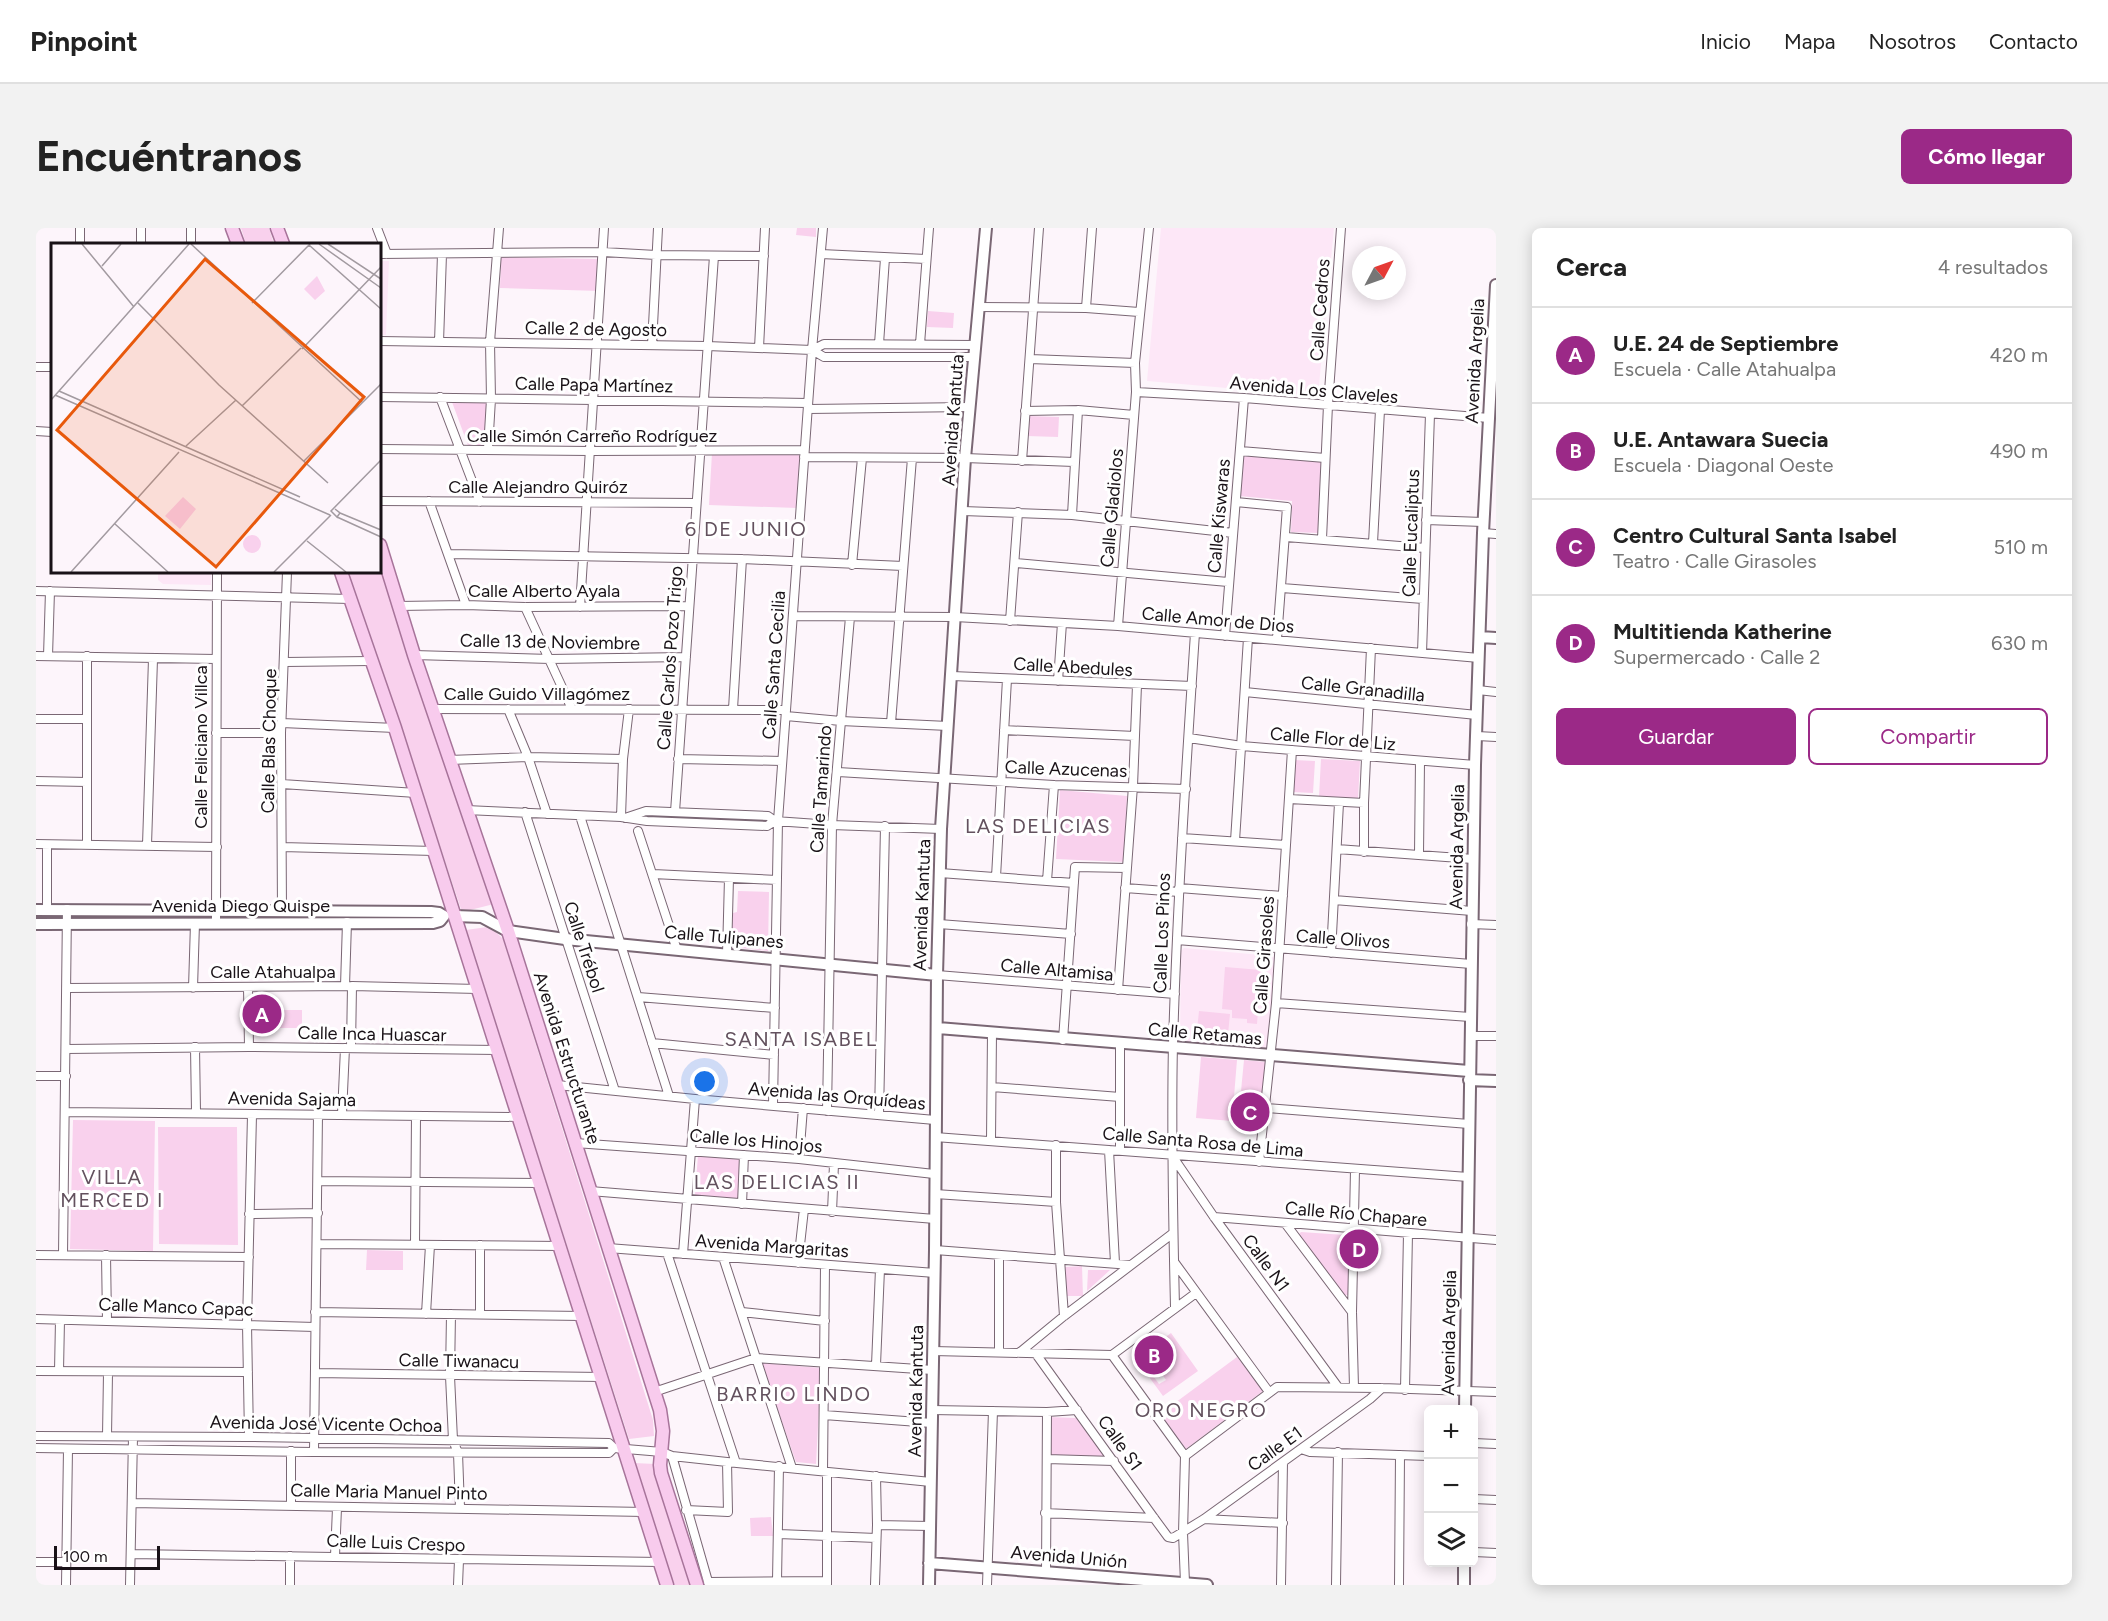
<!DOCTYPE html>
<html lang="es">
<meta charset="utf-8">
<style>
body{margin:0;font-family:Figtree,sans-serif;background:#f2f2f2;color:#222}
.controls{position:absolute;right:18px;bottom:18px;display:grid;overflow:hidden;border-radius:9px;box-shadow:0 3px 15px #0003}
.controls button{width:54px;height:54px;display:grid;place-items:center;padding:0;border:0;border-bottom:2px solid #e0e0e0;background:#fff;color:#222;font:30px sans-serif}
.compass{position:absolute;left:1316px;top:18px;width:54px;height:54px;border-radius:50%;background:#fff;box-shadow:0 3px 15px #0003;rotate:49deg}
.scale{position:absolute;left:18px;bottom:15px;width:106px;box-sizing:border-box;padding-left:6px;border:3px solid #191217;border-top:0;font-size:16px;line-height:21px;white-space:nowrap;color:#191217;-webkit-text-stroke:4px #fff;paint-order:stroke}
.you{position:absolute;left:669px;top:854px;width:21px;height:21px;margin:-15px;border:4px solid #fff;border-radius:50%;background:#1a73e8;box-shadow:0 0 0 9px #1a73e833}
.badge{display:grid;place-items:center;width:39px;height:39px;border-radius:50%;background:#9b2987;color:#fff;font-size:20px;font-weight:700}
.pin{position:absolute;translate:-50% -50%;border:3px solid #fff;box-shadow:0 2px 6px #0006}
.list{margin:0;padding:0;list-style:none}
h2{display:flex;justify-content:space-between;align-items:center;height:78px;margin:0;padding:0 24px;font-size:26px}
h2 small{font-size:20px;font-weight:400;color:#767676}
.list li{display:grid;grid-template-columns:39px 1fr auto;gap:18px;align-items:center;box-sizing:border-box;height:96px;padding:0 24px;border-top:2px solid #e0e0e0}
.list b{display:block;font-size:22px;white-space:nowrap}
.list p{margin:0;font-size:20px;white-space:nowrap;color:#767676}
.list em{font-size:20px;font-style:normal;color:#767676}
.actions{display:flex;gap:12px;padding:18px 24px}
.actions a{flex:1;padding:14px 0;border:2px solid #9b2987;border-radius:9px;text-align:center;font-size:21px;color:#9b2987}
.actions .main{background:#9b2987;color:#fff}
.icon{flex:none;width:33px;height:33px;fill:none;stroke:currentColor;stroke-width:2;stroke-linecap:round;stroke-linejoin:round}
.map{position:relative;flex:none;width:1460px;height:1357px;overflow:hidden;border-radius:9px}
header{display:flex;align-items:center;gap:36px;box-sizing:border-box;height:84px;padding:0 30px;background:#fff;border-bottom:2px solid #e0e0e0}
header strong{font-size:28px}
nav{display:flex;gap:33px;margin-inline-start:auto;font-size:21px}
.intro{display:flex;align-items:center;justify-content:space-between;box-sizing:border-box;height:144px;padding:0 36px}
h1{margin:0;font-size:42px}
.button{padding:15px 27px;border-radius:9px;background:#9b2987;color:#fff;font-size:21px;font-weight:700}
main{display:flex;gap:36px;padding:0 36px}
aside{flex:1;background:#fff;border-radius:9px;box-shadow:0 3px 15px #0003}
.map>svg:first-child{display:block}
.built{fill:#fde7f7}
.green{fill:#f9d1ed}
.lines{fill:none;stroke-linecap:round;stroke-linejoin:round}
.street-casing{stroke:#7a6774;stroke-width:10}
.secondary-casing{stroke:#7a6774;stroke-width:14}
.primary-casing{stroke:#a7749a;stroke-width:15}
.street{stroke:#fff;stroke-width:8}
.secondary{stroke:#fff;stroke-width:10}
.primary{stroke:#f8cbed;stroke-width:12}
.labels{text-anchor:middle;stroke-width:6;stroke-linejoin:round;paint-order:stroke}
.street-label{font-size:18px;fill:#191217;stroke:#fff}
.neighbourhood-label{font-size:20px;letter-spacing:1.5px;fill:#63515e;stroke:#fff}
.inset-road{fill:none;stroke:#a29aa0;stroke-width:1.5}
.view{fill:#e8590c;fill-opacity:0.15;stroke:#e8590c;stroke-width:3}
.inset-edge{fill:none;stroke:#191217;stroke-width:3}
</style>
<header>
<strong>Pinpoint</strong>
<nav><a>Inicio</a><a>Mapa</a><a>Nosotros</a><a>Contacto</a></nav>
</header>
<div class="intro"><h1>Encuéntranos</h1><a class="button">Cómo llegar</a></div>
<main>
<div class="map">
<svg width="1460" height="1357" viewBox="0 0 1460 1357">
<rect width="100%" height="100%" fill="#fdf5fb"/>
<path class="built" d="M 1125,0 L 1298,0 L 1282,168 L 1111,153 Z
M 344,33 L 353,33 L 350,107 L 344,107 Z
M 122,344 L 175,344 L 175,357 L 127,356 L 122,352 Z
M 1148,720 L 1236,728 L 1238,730 L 1233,821 L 1146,814 L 1144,813 L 1145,723 Z"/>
<path class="green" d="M 205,0 L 233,0 L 238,16 L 210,16 Z
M 761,0 L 780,0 L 780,9 L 760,7 Z
M 465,29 L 564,31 L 564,63 L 464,60 Z
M 892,83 L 918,85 L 917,100 L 891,99 Z
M 454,173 L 451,218 L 433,220 L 416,174 Z
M 992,188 L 1023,189 L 1022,209 L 991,208 Z
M 676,225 L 764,227 L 761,280 L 673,277 Z
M 1205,228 L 1286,234 L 1282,305 L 1255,304 L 1256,273 L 1203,268 Z
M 344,338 L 458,676 L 426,684 L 312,344 L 344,344 Z
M 1285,531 L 1324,533 L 1322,571 L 1283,569 Z
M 1258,532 L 1279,533 L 1277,565 L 1256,564 Z
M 1024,562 L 1091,568 L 1088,634 L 1020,631 Z
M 702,663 L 733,664 L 732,723 L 695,719 L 693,686 L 701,684 Z
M 451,699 L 460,704 L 467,711 L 617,1192 L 618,1208 L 593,1211 L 430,702 Z
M 1189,739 L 1225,742 L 1221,796 L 1211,795 L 1211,791 L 1196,790 L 1196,782 L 1186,781 Z
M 236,782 L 266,782 L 266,800 L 236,800 Z
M 1163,783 L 1194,786 L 1192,806 L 1161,802 Z
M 1165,829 L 1201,832 L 1196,893 L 1160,890 Z
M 1208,832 L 1230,834 L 1226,866 L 1205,863 Z
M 37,892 L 119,893 L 117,1023 L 34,1021 Z
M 122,899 L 201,899 L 202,1017 L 123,1016 Z
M 662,927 L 705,931 L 702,971 L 659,967 Z
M 1265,1004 L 1309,1007 L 1313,1011 L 1312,1067 L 1306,1067 L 1266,1013 L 1263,1006 Z
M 331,1022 L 367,1023 L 367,1042 L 330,1042 Z
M 1046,1038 L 1047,1068 L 1030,1068 L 1029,1039 Z
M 1052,1042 L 1074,1042 L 1051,1063 Z
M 1135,1105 L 1162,1143 L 1127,1168 L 1105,1138 L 1108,1135 L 1123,1156 L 1130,1152 L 1110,1124 Z
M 1201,1129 L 1227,1163 L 1150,1221 L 1124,1186 Z
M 725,1135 L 785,1140 L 780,1236 L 760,1234 Z
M 1011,1189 L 1040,1190 L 1070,1230 L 1015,1228 Z
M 598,1235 L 619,1236 L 656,1357 L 638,1357 Z
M 735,1289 L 737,1308 L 715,1308 L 714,1290 Z"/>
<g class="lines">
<g class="street-casing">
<path id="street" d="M 105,0 L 105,16
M 155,0 L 155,16
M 341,0 L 351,26
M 44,16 L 44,0
M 344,26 L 567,24 L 620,27 L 728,28
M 785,26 L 890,31
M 942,79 L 1050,80 L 1103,84
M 1050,80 L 1056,0
M 344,113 L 671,118 L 776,122 L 788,129 L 938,129
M 403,114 L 406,26
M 843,116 L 849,30
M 884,116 L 893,0
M 616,117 L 622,0
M 723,120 L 729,0
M 776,122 L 788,116 L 939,117
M 994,131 L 1099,135
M 0,139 L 16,139
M 1100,164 L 1208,170 L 1453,190
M 344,169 L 772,175
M 404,169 L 444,274
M 772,181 L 934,179
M 989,183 L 1042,182 L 1098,187
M 0,203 L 16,204
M 344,221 L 554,223 L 768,222
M 452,221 L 455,171 L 454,114 L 463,0
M 1204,223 L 1289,230
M 768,229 L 929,230 L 1038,234
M 986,233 L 1003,0
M 344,273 L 660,275
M 393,273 L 430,377
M 1200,274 L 1251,279 L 1241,411
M 927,283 L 1036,287 L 1197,305
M 1036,287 L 1042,182
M 1390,292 L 1447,294
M 1447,305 L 1460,306
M 1250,309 L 1389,320
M 1286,311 L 1292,177 L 1305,0
M 1337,315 L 1344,182
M 412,326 L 706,331 L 867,338
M 979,335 L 1192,354
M 816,337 L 826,230
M 1246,360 L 1387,371
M 0,363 L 314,371
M 362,378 L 430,377 L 489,379 L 653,378
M 489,379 L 536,481
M 544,379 L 568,0
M 757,388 L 919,389 L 1082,398 L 1443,430
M 974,393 L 982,284
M 1082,398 L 1100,164 L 1099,135 L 1113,0
M 1189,408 L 1208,170
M 1386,425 L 1394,186
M 378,427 L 514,431 L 650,429
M 0,428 L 180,431
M 12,428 L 14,363
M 51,428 L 51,616
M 249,434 L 335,433
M 916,448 L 1156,458
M 1022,453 L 1026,395
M 1442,462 L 1460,464
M 1209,464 L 1441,487
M 396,481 L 750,482
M 472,481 L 492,529 L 511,586
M 697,481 L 706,331
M 750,488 L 805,493 L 912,498
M 0,491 L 51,491
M 246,495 L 359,500
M 855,495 L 876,230
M 968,502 L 1099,508
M 180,505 L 245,505
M 1441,508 L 1460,509
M 1153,510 L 1206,518 L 1439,537
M 642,531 L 746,533
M 413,532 L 492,529 L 587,531
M 802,544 L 1018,557 L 1150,561
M 0,553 L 51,554
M 246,556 L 380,565
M 1253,571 L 1328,575
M 430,582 L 585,589 L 611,593 L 731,598 L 739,593
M 489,584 L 579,863
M 639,584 L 678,28
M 544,588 L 633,868
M 585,589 L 587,531 L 593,481
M 589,590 L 610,583 L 732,588 L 739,593 L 796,597 L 905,601
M 602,603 L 641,722
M 1146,610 L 1250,617
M 1199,613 L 1212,410
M 0,616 L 181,619
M 111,617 L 117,431
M 246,619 L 398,623
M 1301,621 L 1437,631
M 1328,624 L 1328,575 L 1335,420
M 1383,627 L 1384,533
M 904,645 L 1038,655
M 617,646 L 741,652
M 960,649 L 971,451
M 1011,653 L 1018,557
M 1089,660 L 1143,664
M 1143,660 L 1247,668
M 1298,672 L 1436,683
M 11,682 L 11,617
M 246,683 L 245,505 L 251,344
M 180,694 L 181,344
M 903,696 L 1035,706
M 1435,696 L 1460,697
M 1141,712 L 1435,736
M 1295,725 L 1303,575
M 691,726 L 693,650
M 901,747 L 1139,766
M 309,758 L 311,694
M 212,759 L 213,819
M 31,760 L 316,758 L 442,761
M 157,760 L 159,695
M 1082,762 L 1097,558 L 1101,457
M 602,769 L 739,780
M 1240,775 L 1434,789
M 1434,808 L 1460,808
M 1027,812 L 1039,639 L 1091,640
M 616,815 L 738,827
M 159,819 L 160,884
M 315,820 L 316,758
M 30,821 L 213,819 L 462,822
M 0,848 L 30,848
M 521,857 L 659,871 L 899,892
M 956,859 L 1084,869
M 737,877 L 742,593 L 776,122 L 787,0
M 1230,880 L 1433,896
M 791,883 L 796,597 L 814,389
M 29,884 L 484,889
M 306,886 L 309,820
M 843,887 L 849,598
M 899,909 L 1432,949
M 955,912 L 956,804
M 539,915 L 763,931 L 898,946
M 1020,917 L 1020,974 L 1028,1088
M 1073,922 L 1079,1035
M 1084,922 L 1084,815
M 1137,929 L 1178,989 L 1302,1159
M 763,931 L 767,880
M 1223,934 L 1240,775 L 1256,522
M 282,953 L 505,955
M 554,963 L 899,991
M 899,966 L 1020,974
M 706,976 L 708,927
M 796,984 L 798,936
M 213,986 L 282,985
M 1178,989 L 1460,1012
M 1249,995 L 1316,1084
M 281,1016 L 525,1018
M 379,1016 L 380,888
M 572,1020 L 899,1045
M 899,1022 L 1095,1037
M 631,1025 L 700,1235
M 647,1026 L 659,871
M 0,1027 L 213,1029
M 27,1027 L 31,681
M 70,1027 L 71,1092
M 963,1027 L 963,1124
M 687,1029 L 756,1240
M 762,1035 L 768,981
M 1139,1035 L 1233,1164
M 1139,1079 C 1137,992 1135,904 1137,816 C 1141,679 1150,542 1159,405
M 279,1084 L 546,1088
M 706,1084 L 789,1093
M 390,1086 L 394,1017
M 415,1086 L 414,1148 L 417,1212 L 422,1225 L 424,1280
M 444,1086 L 444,1017
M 0,1091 L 279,1099
M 897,1123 L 1076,1127
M 983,1125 L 1028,1088 L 1136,1006
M 1000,1126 L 1118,1290 L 1132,1309 L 1137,1310 L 1168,1291 L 1334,1171 L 1346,1160
M 1076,1127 L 1149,1228
M 1076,1127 L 1160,1065
M 840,1137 L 844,1041
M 0,1143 L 212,1144
M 23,1143 L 24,1092
M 279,1145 L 566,1149
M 1318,1159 L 1316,1084 L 1319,942
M 1369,1162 L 1372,1005
M 618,1164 L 720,1130 L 897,1142
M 896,1182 L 1011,1184 L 1041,1182
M 788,1187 L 896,1195
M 0,1208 L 213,1209 L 573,1215 L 578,1220
M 71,1208 L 72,1145
M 213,1209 L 211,1096 L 216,887
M 1438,1215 L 1460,1216
M 0,1220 L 278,1224 L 573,1225 L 578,1220 L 626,1224 L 636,1228 L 691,1234 L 895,1254
M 1265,1221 L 1274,1224 L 1392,1228
M 278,1224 L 282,886
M 636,1228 L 673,1357
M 1149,1228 L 1241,1159 L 1346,1160 L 1460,1164
M 1011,1231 L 1078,1233
M 787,1243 L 789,1037
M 791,1244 L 791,1356
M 840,1248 L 841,1297 L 894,1298
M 1438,1271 L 1460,1272
M 96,1275 L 609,1284
M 255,1278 L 255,1223
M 650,1282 L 692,1284 L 691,1234
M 1009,1285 L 1118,1290
M 1168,1291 L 1247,1295
M 743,1306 L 840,1310
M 1438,1324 L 1460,1325
M 95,1326 L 624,1334
M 299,1328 L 301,1280
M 0,1334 L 30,1334
M 1010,1344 L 1011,1184
M 741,1353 L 743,1238
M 672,1354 L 791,1353
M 1149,1355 L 1147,1305 L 1149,1228
M 30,1357 L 32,1221
M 94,1357 L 97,1209
M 254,1357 L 254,1328
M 422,1357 L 423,1332
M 839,1357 L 841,1297
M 951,1357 L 957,1183
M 1245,1357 L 1247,1234
M 1300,1357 L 1302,1224
M 1363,1357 L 1364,1227"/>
</g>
<g class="secondary-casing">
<path id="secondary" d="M 1444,409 L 1460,410
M 0,682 L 395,684 L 403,685 L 408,688 L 404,693 L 397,695 L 0,696
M 419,688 L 446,689 L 472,703 L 529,711 L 901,747
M 902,800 C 1079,815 1256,830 1433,843
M 1433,852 L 1460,853
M 1429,1182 L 1439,537 L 1447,305 L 1460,57
M 893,1335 L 1171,1357
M 893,1357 L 899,1022 L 901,747 L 905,601 L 929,230 L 950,0
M 1428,1357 L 1428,1334"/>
</g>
<g class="primary-casing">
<path id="primary" d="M 196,0 L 202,16
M 241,0 L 247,16
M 344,317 L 378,427 L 472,703 L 624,1182 L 627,1203 L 624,1237 L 625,1245 L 661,1357
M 305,344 L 359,500 L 631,1357"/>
</g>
<use href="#street" class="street"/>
<use href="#secondary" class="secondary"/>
<use href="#primary" class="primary"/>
</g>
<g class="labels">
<g class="street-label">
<text transform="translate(1284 82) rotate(-86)" y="6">Calle Cedros</text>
<text transform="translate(560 101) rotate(1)" y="6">Calle 2 de Agosto</text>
<text transform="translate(1439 133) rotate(-87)" y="6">Avenida Argelia</text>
<text transform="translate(558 157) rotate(1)" y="6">Calle Papa Martínez</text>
<text transform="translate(1278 162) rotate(5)" y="6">Avenida Los Claveles</text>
<text transform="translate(917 192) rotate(-86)" y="6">Avenida Kantuta</text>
<text x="556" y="214">Calle Simón Carreño Rodríguez</text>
<text x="502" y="265">Calle Alejandro Quiróz</text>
<text transform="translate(1076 280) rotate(-85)" y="6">Calle Gladiolos</text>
<text transform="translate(1183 288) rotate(-85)" y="6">Calle Kiswaras</text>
<text transform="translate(1375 305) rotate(-88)" y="6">Calle Eucaliptus</text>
<text x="508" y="369">Calle Alberto Ayala</text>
<text transform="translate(1182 392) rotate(5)" y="6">Calle Amor de Dios</text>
<text transform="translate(514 414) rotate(1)" y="6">Calle 13 de Noviembre</text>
<text transform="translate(634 430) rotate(-86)" y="6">Calle Carlos Pozo Trigo</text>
<text transform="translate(738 437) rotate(-86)" y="6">Calle Santa Cecilia</text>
<text transform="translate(1037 439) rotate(3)" y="6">Calle Abedules</text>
<text transform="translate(1327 461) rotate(6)" y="6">Calle Granadilla</text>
<text x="501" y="472">Calle Guido Villagómez</text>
<text transform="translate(1297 511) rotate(5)" y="6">Calle Flor de Liz</text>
<text transform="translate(233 513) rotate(-89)" y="6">Calle Blas Choque</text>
<text transform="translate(165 519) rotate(-90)" y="6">Calle Feliciano Villca</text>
<text transform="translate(1030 541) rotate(2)" y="6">Calle Azucenas</text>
<text transform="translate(785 561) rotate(-86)" y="6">Calle Tamarindo</text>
<text transform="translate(1421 619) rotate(-89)" y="6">Avenida Argelia</text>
<text transform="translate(886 677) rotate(-88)" y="6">Avenida Kantuta</text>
<text x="205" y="684">Avenida Diego Quispe</text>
<text transform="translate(1126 705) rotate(-88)" y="6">Calle Los Pinos</text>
<text transform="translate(688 709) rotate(5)" y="6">Calle Tulipanes</text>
<text transform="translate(1307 711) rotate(4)" y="6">Calle Olivos</text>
<text transform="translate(548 719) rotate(72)" y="6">Calle Trébol</text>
<text transform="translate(1228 727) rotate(-86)" y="6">Calle Girasoles</text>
<text transform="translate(1021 742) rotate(5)" y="6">Calle Altamisa</text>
<text x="237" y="750">Calle Atahualpa</text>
<text transform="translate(336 806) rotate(1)" y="6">Calle Inca Huascar</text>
<text transform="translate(1169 806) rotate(5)" y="6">Calle Retamas</text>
<text transform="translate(531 830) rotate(72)" y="6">Avenida Estructurante</text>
<text transform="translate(801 868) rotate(5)" y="6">Avenida las Orquídeas</text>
<text transform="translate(256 871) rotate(1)" y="6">Avenida Sajama</text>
<text transform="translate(720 913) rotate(5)" y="6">Calle los Hinojos</text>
<text transform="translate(1167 914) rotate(5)" y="6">Calle Santa Rosa de Lima</text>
<text transform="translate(1320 986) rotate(5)" y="6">Calle Río Chapare</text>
<text transform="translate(736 1018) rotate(4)" y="6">Avenida Margaritas</text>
<text transform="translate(1230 1035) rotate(54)" y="6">Calle N1</text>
<text transform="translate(140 1079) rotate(2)" y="6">Calle Manco Capac</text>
<text transform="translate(1413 1105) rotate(-89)" y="6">Avenida Argelia</text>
<text transform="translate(423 1133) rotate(1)" y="6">Calle Tiwanacu</text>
<text transform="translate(880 1163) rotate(-89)" y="6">Avenida Kantuta</text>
<text transform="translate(290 1196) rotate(1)" y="6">Avenida José Vicente Ochoa</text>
<text transform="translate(1084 1215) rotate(55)" y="6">Calle S1</text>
<text transform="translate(1239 1221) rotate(-36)" y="6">Calle E1</text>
<text transform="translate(353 1264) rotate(1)" y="6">Calle Maria Manuel Pinto</text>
<text transform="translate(360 1315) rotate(2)" y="6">Calle Luis Crespo</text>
<text transform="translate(1033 1329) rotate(5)" y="6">Avenida Unión</text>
</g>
<g class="neighbourhood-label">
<text x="710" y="308">6 DE JUNIO</text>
<text x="1002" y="605">LAS DELICIAS</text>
<text x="765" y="818">SANTA ISABEL</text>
<text x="76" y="956">VILLA<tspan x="76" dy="23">MERCED I</tspan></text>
<text x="741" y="961">LAS DELICIAS II</text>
<text x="758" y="1173">BARRIO LINDO</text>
<text x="1165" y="1189">ORO NEGRO</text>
</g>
</g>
<g transform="translate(15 15)">
<rect width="330" height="330" fill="#fdf5fb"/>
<path d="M 266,33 L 274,48 L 264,57 L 253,46 ZM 132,254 L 145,266 L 129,286 L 114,273 ZM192 301a9 9 0 1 1 18 0a9 9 0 1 1-18 0Z" fill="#f9d1ed"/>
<path class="inset-road" d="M 31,1 L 83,64M 140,1 L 312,160M 268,1 L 330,45M 277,1 L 330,36M 258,2 L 330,66M 51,23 L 70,1M 87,60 L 168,142 L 277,240M 201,60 L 259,1M 251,106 L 330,24M 8,148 L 249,254M 4,152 L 279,272M 0,157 L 138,1M 191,163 L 250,105M 135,203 L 185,157M 253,218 L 330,141M 284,266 L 289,270 L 286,274 L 280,268 L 330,217M 289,270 L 330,287M 286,274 L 330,294M 64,281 L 117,329M 256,298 L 295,329M 20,329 L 128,209M 223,329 L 280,272"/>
<path class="view" d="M 154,16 L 313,154 L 165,324 L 6,187 Z"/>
<rect width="330" height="330" class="inset-edge"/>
</g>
</svg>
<div class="controls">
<button>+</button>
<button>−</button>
<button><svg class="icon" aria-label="layers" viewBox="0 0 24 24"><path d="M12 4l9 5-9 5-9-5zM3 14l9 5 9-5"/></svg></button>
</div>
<svg class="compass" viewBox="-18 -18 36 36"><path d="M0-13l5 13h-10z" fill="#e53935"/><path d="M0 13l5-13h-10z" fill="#767676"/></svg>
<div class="scale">100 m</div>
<div class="you"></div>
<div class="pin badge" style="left:226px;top:786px">A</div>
<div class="pin badge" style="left:1118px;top:1127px">B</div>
<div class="pin badge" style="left:1214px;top:884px">C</div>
<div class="pin badge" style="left:1323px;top:1021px">D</div>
</div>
<aside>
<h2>Cerca<small>4 resultados</small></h2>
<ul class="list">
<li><span class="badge">A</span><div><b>U.E. 24 de Septiembre</b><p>Escuela · Calle Atahualpa</p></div><em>420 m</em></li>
<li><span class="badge">B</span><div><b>U.E. Antawara Suecia</b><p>Escuela · Diagonal Oeste</p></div><em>490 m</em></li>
<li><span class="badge">C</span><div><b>Centro Cultural Santa Isabel</b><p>Teatro · Calle Girasoles</p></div><em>510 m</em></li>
<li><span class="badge">D</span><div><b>Multitienda Katherine</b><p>Supermercado · Calle 2</p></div><em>630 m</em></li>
</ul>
<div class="actions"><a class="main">Guardar</a><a>Compartir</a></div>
</aside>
</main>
